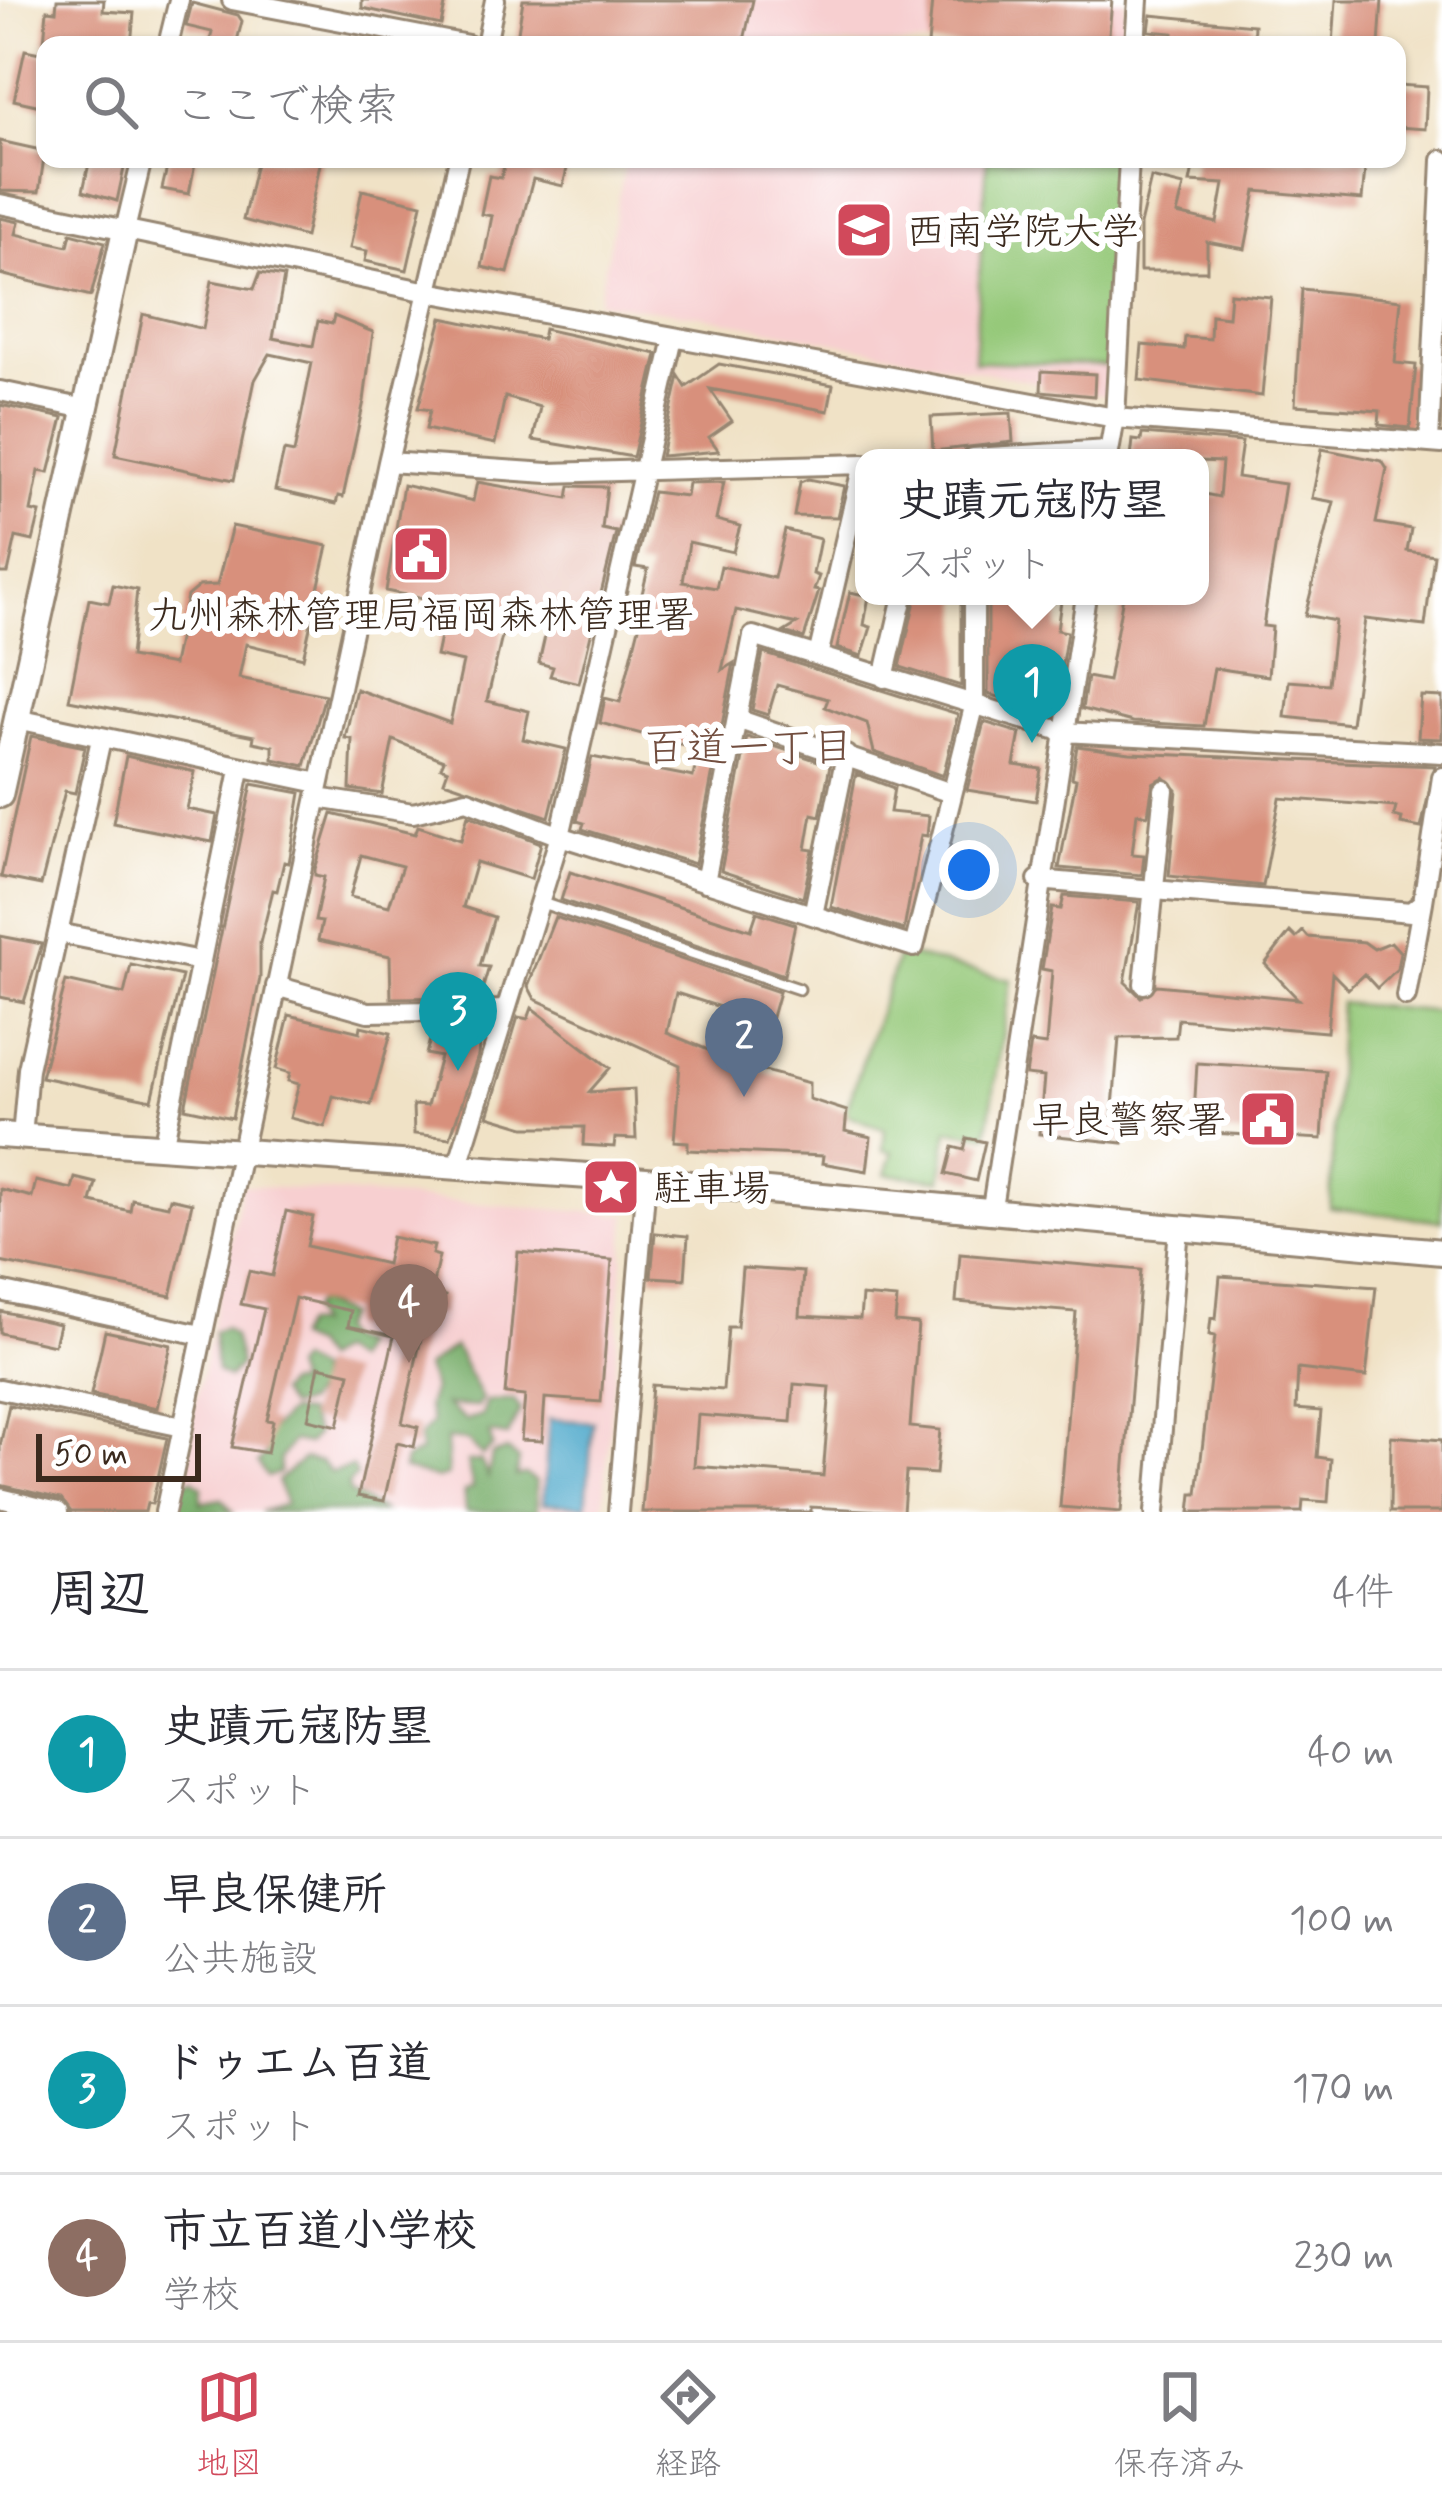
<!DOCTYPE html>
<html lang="ja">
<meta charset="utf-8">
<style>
body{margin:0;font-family:Mynerve,"Klee One",sans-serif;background:#f2f2f3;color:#2b2b33}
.scale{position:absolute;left:36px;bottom:30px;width:165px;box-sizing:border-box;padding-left:12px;border:6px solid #3b2a1e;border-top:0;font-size:33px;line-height:42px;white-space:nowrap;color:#3b2a1e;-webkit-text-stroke:9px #fff;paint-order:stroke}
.you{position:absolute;left:969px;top:870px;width:42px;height:42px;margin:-30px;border:9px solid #fff;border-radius:50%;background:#1a73e8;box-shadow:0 0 0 18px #1a73e833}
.badge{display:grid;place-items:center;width:78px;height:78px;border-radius:50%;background:#d1495b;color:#fff;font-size:39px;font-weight:700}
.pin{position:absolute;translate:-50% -99px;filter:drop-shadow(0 3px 6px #0008)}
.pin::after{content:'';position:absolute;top:63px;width:42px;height:36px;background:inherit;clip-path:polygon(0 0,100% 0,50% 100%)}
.popup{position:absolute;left:855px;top:449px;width:354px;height:156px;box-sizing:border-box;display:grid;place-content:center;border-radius:24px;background:#fff;filter:drop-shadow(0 3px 9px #0005);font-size:39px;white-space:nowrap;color:#7c7c81}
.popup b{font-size:45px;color:#2b2b33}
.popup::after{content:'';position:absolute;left:50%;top:100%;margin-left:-24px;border:24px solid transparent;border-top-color:#fff}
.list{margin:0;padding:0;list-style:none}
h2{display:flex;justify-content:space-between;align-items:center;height:156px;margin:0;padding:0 48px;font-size:51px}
h2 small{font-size:39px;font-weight:400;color:#7c7c81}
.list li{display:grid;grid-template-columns:78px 1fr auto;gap:36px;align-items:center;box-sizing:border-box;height:168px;padding:0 48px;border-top:3px solid #e1e1e2}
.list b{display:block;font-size:45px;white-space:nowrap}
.list p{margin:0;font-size:39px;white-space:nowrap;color:#7c7c81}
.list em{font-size:39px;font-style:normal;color:#7c7c81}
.icon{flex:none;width:66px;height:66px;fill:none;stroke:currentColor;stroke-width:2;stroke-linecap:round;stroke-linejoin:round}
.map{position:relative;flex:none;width:1442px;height:1512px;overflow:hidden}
.search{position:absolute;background:#fff;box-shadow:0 3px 9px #0004;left:36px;right:36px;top:36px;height:132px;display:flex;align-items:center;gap:30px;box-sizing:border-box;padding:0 42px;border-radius:24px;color:#7c7c81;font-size:45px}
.sheet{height:828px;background:#fff}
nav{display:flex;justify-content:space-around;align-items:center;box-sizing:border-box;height:168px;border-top:3px solid #e1e1e2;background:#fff;font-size:33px;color:#7c7c81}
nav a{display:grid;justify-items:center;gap:6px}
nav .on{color:#d1495b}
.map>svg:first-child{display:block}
.built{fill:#f7cfd0}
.green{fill:#96c97a;stroke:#687a4c;stroke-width:3}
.forest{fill:#78ad6a;stroke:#5a6c44;stroke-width:3}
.water{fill:#4ca7ca;stroke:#446874;stroke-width:3}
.building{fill:#d8907b;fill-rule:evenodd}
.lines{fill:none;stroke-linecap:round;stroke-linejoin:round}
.service-casing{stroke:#968672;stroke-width:15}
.minor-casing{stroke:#968672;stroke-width:24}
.tertiary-casing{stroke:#968672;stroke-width:30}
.service{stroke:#fff;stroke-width:9}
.minor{stroke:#fff;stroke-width:18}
.tertiary{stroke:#fff;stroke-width:24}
.labels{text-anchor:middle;stroke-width:12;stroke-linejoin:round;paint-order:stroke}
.poi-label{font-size:39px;fill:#3b2a1e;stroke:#fff;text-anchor:start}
.neighbourhood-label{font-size:42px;fill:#724e3f;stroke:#fff}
</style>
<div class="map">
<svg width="1442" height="1512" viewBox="0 0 1442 1512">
<rect width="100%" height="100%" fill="#fff"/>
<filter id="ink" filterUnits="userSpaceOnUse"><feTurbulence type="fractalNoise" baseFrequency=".00833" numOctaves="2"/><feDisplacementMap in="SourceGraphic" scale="24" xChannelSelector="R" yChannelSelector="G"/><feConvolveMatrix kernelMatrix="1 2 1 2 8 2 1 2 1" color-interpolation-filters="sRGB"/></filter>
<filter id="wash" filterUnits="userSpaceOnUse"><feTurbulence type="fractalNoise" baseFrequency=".004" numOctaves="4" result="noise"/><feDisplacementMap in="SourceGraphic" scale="48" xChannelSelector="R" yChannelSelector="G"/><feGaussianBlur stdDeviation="2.7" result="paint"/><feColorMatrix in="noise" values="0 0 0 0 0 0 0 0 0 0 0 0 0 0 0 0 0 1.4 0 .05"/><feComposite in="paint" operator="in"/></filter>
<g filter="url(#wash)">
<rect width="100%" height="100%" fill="#f0e2c6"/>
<path class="built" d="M 657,0 L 1125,0 L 1123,45 L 648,45 Z
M 626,159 L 1118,159 L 1111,397 L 701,316 L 598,302 Z
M 242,1185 L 627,1215 L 603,1512 L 172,1512 Z"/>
<path class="green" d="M 987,159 L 1118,159 L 1112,366 L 974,361 Z
M 899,953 L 1011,980 L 987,1135 L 948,1130 L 941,1180 L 886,1174 L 893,1152 L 883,1150 L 885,1129 L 845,1114 Z
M 1340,1003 L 1442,1012 L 1442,1221 L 1330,1208 Z"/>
<path class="forest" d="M 316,1302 L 346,1315 L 338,1329 L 343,1338 L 360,1345 L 353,1361 L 337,1351 L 322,1360 L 312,1346 L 295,1339 L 303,1324 L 316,1325 L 310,1310 Z
M 224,1328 L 233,1336 L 240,1364 L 228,1378 L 216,1371 L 213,1332 Z
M 454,1346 L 482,1399 L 477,1407 L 446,1405 L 466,1421 L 482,1416 L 487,1401 L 514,1400 L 520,1410 L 508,1436 L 489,1433 L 493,1447 L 482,1456 L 468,1441 L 446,1439 L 448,1475 L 437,1479 L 403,1469 L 405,1460 L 420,1452 L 419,1437 L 432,1423 L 427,1406 L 433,1389 L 425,1368 Z
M 298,1361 L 316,1371 L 317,1388 L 306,1403 L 288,1407 L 278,1393 L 286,1384 L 297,1384 L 292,1369 Z
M 289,1412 L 306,1413 L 316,1434 L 308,1444 L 292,1441 L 280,1459 L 279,1473 L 267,1477 L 258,1463 L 266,1454 L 267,1433 Z
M 507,1450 L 519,1460 L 516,1476 L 525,1474 L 536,1482 L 537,1512 L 466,1512 L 464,1492 L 473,1488 L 467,1462 L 481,1461 L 488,1477 L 492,1455 Z
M 304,1459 L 321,1462 L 331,1473 L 352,1467 L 356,1476 L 348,1485 L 350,1493 L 383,1512 L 260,1512 L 286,1504 L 277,1481 Z
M 193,1479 L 202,1487 L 201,1503 L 222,1499 L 233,1512 L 167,1512 L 182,1483 Z"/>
<path class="water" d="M 549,1419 L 593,1422 L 586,1506 L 543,1503 Z"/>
<g id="blocks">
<path class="building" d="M 57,0 L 104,0 L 103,11 L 134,13 L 131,45 L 44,42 L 47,10 L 56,11 Z
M 362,0 L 446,0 L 441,25 L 362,8 Z
M 523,0 L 753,0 L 743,45 L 658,40 L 657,45 L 516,45 Z
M 932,0 L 1112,0 L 1108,45 L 928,45 Z
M 1336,0 L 1382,0 L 1379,45 L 1333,45 Z
M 192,3 L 238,15 L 242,21 L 236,45 L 209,45 L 212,32 L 186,26 Z
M 1151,15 L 1254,25 L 1253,45 L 1172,41 L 1173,33 L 1149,31 Z
M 25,50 L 45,54 L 45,107 L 14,100 Z
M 1397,85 L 1427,87 L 1425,129 L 1397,127 Z
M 0,141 L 45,151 L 39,192 L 0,191 Z
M 90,159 L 126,159 L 117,201 L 83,191 Z
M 169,159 L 196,159 L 189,194 L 162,189 Z
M 257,159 L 321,159 L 305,237 L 243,220 Z
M 506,159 L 569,159 L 563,186 L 533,179 L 508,273 L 482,267 L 492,216 L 481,214 L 489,176 L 501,178 Z
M 1195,159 L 1366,159 L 1362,200 L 1256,191 L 1245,249 L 1207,242 L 1207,271 L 1140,271 L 1140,225 L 1151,178 L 1184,186 L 1177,214 L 1217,223 L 1224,184 L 1190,182 Z
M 362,190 L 422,204 L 407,270 L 365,261 L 367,251 L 350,248 Z
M 0,218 L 19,222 L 16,234 L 68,246 L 71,233 L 105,242 L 91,296 L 0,274 Z
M 260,273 L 284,277 L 273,338 L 313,346 L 318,321 L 332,324 L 334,316 L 373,332 L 364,401 L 343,497 L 338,496 L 336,504 L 275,490 L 284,451 L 294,453 L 312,363 L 270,354 L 255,380 L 234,480 L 115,455 L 143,314 L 203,329 L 212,281 L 254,289 Z
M 1302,289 L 1401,300 L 1395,363 L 1416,365 L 1410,428 L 1379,425 L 1380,411 L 1295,405 Z
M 1230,293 L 1271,297 L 1262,396 L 1139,380 L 1142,345 L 1184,349 L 1185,337 L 1210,339 L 1211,315 L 1228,317 Z
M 442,318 L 542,339 L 544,329 L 657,354 L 633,457 L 533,440 L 540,407 L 505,397 L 495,444 L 426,429 L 430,410 L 418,408 Z
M 719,364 L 833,385 L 828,411 L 710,389 L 732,421 L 709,437 L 719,451 L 661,456 L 679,376 L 686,387 Z
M 1042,371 L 1095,374 L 1094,396 L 1041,391 Z
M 0,405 L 63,418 L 49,473 L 39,471 L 31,511 L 40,513 L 33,541 L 16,537 L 8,573 L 0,573 Z
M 1011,413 L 1013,442 L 933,451 L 931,417 Z
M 1142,434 L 1242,442 L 1237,477 L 1285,484 L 1263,626 L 1272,627 L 1268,676 L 1214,668 L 1204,726 L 1133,722 L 1082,709 L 1087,677 L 1108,681 L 1123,596 L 1200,596 L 1200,493 L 1219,497 L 1222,462 L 1131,458 L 1133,440 L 1141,441 Z
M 1322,449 L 1382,461 L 1387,469 L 1376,523 L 1411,529 L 1407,551 L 1434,555 L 1425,626 L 1365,619 L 1351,724 L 1285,717 L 1289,681 L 1328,684 L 1335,621 L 1305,615 L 1334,502 L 1312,498 Z
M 808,479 L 844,486 L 837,517 L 794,516 L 800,482 Z
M 477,482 L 568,498 L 570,486 L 607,487 L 602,529 L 616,532 L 579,683 L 550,676 L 553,667 L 539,663 L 548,623 L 507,615 L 487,701 L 529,711 L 523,739 L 566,749 L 549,817 L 444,781 L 448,770 L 441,767 L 444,760 L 393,740 L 382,794 L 350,789 L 352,739 L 345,738 L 356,689 L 450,723 L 463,662 L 436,656 L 447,604 L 386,591 L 403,485 L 473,501 Z
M 724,482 L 716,520 L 740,526 L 733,552 L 689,542 L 683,582 L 716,588 L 721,566 L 774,578 L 785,530 L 820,539 L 813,574 L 819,576 L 814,590 L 819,591 L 804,638 L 784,632 L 797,624 L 736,610 L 722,670 L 734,663 L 695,864 L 582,829 L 584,823 L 577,821 L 592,757 L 693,777 L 699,749 L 600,723 L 605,698 L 620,702 L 644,607 L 639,606 L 648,569 L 635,567 L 653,492 L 686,496 L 688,483 Z
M 232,526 L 328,546 L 318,589 L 331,592 L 325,616 L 313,614 L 303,658 L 246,644 L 239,678 L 325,695 L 305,766 L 273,759 L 273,746 L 253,742 L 254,736 L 69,700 L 89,599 L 109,603 L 113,585 L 137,590 L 130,657 L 173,665 L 187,596 L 199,586 L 217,585 Z
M 850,592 L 869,596 L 864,625 L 871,627 L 862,656 L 837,648 Z
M 916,596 L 961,596 L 961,686 L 900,667 Z
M 988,596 L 1061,601 L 1057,630 L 1067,632 L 1054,712 L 988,694 Z
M 763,653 L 958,714 L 943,776 L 874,752 L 867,723 L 825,707 L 828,699 L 777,685 L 768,715 L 752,710 Z
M 1421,696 L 1442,697 L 1442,739 L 1418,738 Z
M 984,722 L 1020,733 L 1014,765 L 1041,769 L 1036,801 L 967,790 Z
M 31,736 L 85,747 L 75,793 L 65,791 L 41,885 L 1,877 Z
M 747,737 L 830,765 L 820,816 L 812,814 L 806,849 L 813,850 L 803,898 L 721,871 Z
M 1077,746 L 1130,753 L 1435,766 L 1421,828 L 1401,824 L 1402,818 L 1394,816 L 1396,807 L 1280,798 L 1263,886 L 1169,876 L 1177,790 L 1164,777 L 1153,783 L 1148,815 L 1137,813 L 1132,854 L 1144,855 L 1142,875 L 1059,868 L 1076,779 L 1072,778 Z
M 126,756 L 195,772 L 187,809 L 217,815 L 212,842 L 113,823 Z
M 856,774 L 894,788 L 890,812 L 929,816 L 927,836 L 921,835 L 904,930 L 831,907 Z
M 252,784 L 301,793 L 289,863 L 284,862 L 277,891 L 273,890 L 260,943 L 260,978 L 232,1118 L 185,1108 Z
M 332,814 L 415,834 L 418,826 L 461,840 L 468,815 L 541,843 L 531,879 L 476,862 L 463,907 L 494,917 L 480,966 L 489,967 L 480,997 L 391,998 L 390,956 L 318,940 L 322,922 L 315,921 L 324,877 L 315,875 L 315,869 ZM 361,855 L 402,866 L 389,906 L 350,897 Z
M 570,872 L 751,930 L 757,912 L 795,924 L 784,975 L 561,900 Z
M 1064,896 L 1139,902 L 1125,982 L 1141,997 L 1157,985 L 1298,999 L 1265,964 L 1290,932 L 1296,938 L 1303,931 L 1308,937 L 1364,942 L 1374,949 L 1391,942 L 1400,952 L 1397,969 L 1377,988 L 1364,974 L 1348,989 L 1332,973 L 1327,1032 L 1178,1019 L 1176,1037 L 1119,1038 L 1112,1118 L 1125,1120 L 1123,1143 L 1039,1134 L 1044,1077 L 1026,1075 L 1031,1043 L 1046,1045 L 1052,971 L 1042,969 L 1052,908 L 1061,909 Z
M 555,917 L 779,992 L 770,1024 L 761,1021 L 746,1066 L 809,1083 L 809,1099 L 847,1111 L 845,1131 L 871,1137 L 867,1171 L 822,1163 L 823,1156 L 688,1150 L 688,1142 L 674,1141 L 680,1065 L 535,999 L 528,986 ZM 676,993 L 723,1008 L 708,1050 L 667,1033 Z
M 0,936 L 42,944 L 24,1002 L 0,997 Z
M 131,965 L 182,976 L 152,1100 L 41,1077 L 66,981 L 124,994 Z
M 532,1008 L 610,1068 L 589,1092 L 634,1089 L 636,1139 L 615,1138 L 614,1147 L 583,1145 L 584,1127 L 525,1127 L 488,1116 L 518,1017 L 528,1019 Z
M 289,1015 L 360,1032 L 361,1026 L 391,1033 L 371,1105 L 333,1096 L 325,1127 L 290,1118 L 299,1084 L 288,1081 L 290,1073 L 276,1069 Z
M 470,1024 L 469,1032 L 480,1033 L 478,1056 L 450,1138 L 414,1134 L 413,1105 L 427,1106 L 440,1057 L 426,1054 L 434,1025 Z
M 1197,1063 L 1326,1071 L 1322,1139 L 1193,1132 Z
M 967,1138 L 985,1142 L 976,1181 L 946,1174 L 953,1147 L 964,1150 Z
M 75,1178 L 96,1183 L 91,1202 L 130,1211 L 132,1199 L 168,1206 L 170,1198 L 192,1203 L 171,1296 L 0,1262 L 0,1189 L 32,1197 L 36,1181 L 72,1189 Z
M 286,1211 L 313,1217 L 307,1246 L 386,1264 L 392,1237 L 434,1246 L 432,1254 L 439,1256 L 431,1292 L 445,1296 L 441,1315 L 427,1312 L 402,1423 L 418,1427 L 414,1447 L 397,1443 L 384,1501 L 358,1496 L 394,1336 L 348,1326 L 351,1311 L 295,1298 L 267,1420 L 273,1421 L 267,1453 L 232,1447 L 264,1309 L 241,1304 L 249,1271 L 272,1276 Z
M 655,1233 L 688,1236 L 685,1279 L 651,1277 Z
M 518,1252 L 612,1260 L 601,1402 L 545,1398 L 542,1441 L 521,1440 L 525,1396 L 505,1394 Z
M 960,1254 L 1141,1270 L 1121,1512 L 1060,1507 L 1076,1312 L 956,1302 Z
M 742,1268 L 803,1272 L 800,1316 L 860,1319 L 862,1296 L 897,1299 L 895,1322 L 918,1324 L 910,1427 L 940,1430 L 936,1474 L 906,1472 L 903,1512 L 811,1507 L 811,1512 L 642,1512 L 652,1385 L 723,1390 L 728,1327 L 737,1327 ZM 794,1384 L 830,1387 L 823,1476 L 694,1466 L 698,1415 L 791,1422 Z
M 1220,1276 L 1376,1287 L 1366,1377 L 1298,1369 L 1296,1409 L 1321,1411 L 1317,1457 L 1331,1459 L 1328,1502 L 1303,1500 L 1302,1512 L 1190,1512 L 1192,1494 L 1197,1494 L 1215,1336 L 1209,1335 L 1211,1318 L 1216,1319 Z
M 0,1311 L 59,1324 L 54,1345 L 0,1333 Z
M 105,1331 L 171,1345 L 157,1408 L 91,1394 Z
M 319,1366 L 350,1373 L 338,1426 L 308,1419 Z
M 9,1405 L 167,1438 L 152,1504 L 147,1503 L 145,1512 L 71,1512 L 61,1499 L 0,1485 L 0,1446 Z
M 1391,1436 L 1442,1440 L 1442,1512 L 1390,1512 Z"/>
</g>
</g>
<g filter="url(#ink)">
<use href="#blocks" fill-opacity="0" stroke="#968672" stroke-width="3"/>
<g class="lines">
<g class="service-casing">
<path id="service" d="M 539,902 L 799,989"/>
</g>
<g class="minor-casing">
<path id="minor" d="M 232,0 L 468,45
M 168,45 L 179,0
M 486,45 L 495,0
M 1135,45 L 1138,0
M 0,204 L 428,292 L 1115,418 L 1442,444
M 125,230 L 142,159
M 0,391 L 86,409
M 1429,443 L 1442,160
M 973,458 L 1109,450
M 1108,458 L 1115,418 L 1129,159
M 388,462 L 548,473 L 864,464
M 818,656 L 863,464
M 884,678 L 903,596
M 17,719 L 319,783
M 737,719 L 951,793
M 318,798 L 413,813 L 467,800 L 560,836 L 914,947 L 974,707 L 974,596
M 1038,880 L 1411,912 L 1423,902 L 1442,777
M 705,882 L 753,636 L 1064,732 L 1442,753
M 813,915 L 846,755
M 58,933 L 200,961
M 1144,984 L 1164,790
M 276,986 L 368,1012 L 504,1010
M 1406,996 L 1423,902
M 22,1137 L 28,1069 L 101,739
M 163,1147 L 240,770
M 457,1168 L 560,836 L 674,338
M 991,1214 L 1086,596
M 0,1291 L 201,1335
M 0,1389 L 183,1427
M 0,1498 L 58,1512
M 165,1512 L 388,462 L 459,159
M 618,1512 L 646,1180
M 1155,1512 L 1179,1228"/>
</g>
<g class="tertiary-casing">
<path id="tertiary" d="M 0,795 L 125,230
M 0,1135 L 646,1180 L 1442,1252"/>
</g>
<use href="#service" class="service"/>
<use href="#minor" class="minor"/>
<use href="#tertiary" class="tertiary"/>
</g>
</g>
<defs>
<g id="university-square" transform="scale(3)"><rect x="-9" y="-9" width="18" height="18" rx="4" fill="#d1495b" stroke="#fff"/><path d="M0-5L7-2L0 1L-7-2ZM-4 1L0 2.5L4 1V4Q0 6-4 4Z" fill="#fff"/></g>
<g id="civic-square" transform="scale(3)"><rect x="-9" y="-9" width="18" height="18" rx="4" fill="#d1495b" stroke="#fff"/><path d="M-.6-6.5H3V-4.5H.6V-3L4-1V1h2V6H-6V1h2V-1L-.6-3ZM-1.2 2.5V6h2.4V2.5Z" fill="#fff"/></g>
<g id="sight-square" transform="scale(3)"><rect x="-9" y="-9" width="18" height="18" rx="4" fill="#d1495b" stroke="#fff"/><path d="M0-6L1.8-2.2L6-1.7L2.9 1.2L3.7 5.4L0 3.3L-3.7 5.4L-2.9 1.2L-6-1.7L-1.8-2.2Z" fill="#fff"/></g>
</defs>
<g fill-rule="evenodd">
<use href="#university-square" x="864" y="230"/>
<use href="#civic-square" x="421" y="554"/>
<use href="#civic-square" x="1268" y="1119"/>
<use href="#sight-square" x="611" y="1187"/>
</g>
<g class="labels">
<g class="poi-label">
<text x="906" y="244">西南学院大学</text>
<text x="421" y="628" text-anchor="middle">九州森林管理局福岡森林管理署</text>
<text x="1226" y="1133" text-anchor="end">早良警察署</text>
<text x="653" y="1201">駐車場</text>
</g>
<g class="neighbourhood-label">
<text x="749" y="761">百道一丁目</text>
</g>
</g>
</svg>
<div class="scale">50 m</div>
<div class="you"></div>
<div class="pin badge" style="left:1032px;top:743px;background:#0f9aa8">1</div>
<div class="popup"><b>史蹟元寇防塁</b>スポット</div>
<div class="pin badge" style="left:744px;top:1097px;background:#5c6f8a">2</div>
<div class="pin badge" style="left:458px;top:1071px;background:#0f9aa8">3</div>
<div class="pin badge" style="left:409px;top:1363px;background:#8d6e63">4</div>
<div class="search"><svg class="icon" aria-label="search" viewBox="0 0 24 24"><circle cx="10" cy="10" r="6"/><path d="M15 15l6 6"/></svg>ここで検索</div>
</div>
<section class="sheet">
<h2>周辺<small>4件</small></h2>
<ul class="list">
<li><span class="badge" style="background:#0f9aa8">1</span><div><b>史蹟元寇防塁</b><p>スポット</p></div><em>40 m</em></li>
<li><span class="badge" style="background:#5c6f8a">2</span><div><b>早良保健所</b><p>公共施設</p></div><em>100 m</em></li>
<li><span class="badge" style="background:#0f9aa8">3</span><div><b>ドゥエム百道</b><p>スポット</p></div><em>170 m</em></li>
<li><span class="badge" style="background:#8d6e63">4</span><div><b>市立百道小学校</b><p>学校</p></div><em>230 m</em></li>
</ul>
</section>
<nav>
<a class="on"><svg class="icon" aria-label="map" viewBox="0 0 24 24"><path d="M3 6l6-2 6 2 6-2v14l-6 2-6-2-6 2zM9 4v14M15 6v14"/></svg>地図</a>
<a><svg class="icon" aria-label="directions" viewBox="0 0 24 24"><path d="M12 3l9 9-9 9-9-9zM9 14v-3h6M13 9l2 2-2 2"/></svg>経路</a>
<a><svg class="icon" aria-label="saved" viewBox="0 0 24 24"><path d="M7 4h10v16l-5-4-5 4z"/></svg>保存済み</a>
</nav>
